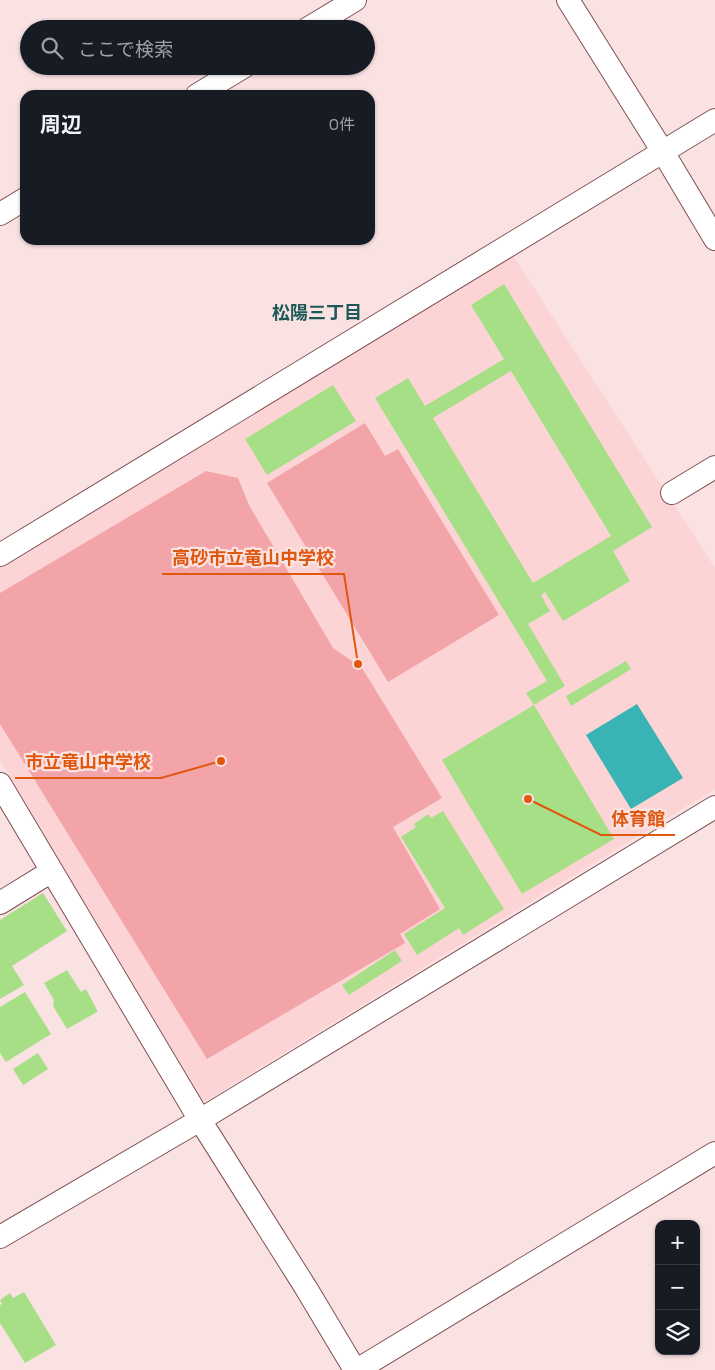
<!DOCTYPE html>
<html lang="ja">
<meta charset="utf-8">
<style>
body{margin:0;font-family:"Space Grotesk","Noto Sans JP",sans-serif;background:#20242c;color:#f1f3f6}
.controls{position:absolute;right:15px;bottom:15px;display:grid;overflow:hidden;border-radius:10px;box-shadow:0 1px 4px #0004}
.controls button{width:45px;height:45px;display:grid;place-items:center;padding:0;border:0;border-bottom:1px solid #363941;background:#171b24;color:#f1f3f6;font:25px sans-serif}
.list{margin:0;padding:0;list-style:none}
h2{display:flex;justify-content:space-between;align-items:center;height:65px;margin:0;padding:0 20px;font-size:21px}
h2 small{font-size:16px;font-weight:400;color:#9ea1a6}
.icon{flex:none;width:28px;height:28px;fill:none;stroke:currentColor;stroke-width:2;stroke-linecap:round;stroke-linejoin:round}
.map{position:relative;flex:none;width:715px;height:1370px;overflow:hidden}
.search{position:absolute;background:#171b24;box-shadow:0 1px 4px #0004;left:20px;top:20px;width:355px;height:55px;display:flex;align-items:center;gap:12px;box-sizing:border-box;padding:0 18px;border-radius:28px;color:#9ea1a6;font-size:19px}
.panel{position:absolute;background:#171b24;box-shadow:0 1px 4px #0004;left:20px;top:90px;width:355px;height:155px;border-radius:15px}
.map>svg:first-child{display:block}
.built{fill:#fcd4d5}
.green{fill:#f3a4a9}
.water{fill:#39b3b3}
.building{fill:#a7df86;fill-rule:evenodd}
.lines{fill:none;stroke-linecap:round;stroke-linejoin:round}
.minor-casing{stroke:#805054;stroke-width:24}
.minor{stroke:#fff;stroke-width:22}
.labels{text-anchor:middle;stroke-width:4.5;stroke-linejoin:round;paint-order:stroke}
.neighbourhood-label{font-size:18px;font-weight:bold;fill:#1c5857;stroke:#fae2e3}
.leader{fill:none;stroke:#e0570e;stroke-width:2}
.callout-dot{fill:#e0570e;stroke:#fae2e3;stroke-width:2}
.callout-label{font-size:18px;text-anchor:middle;font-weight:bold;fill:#e0570e;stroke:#fae2e3;stroke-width:4.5;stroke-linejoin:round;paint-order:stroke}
</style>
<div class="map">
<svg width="715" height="1370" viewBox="0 0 715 1370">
<rect width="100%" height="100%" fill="#fae2e3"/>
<path class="built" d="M 512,254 L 715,568 L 715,789 L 204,1102 L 0,760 L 0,565 Z"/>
<path class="green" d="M 365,423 L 385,456 L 398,449 L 499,615 L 388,682 L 267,483 Z
M 206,471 L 238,478 L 249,505 L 333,648 L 362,668 L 442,798 L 393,827 L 440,909 L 400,934 L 405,943 L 207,1059 L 0,724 L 0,593 Z"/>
<path class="water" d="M 637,704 L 683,778 L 631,809 L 586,735 Z"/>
<path class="building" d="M 504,284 L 652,527 L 613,551 L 630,581 L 563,621 L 545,592 L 541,595 L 550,611 L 528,624 L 565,686 L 534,705 L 526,693 L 547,681 L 375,398 L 408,378 L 425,406 L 504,359 L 471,305 ZM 511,371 L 611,536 L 533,583 L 433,418 Z
M 333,385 L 356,421 L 267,475 L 245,439 Z
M 626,661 L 631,669 L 571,706 L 566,696 Z
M 534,705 L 614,839 L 522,894 L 442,760 Z
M 443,811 L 504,909 L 463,935 L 459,928 L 417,955 L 404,934 L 445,908 L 401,837 L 416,827 L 414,824 L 428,814 L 431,818 Z
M 43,893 L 67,931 L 12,966 L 24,985 L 0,999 L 0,920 Z
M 395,950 L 402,961 L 349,995 L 342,985 Z
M 67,970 L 81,992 L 86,989 L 97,1010 L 97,1012 L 67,1029 L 53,1006 L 54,1000 L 44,983 Z
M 25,992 L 51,1034 L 6,1062 L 0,1053 L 0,1007 Z
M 38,1053 L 48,1069 L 23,1085 L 13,1069 Z
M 24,1292 L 56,1345 L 25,1363 L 0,1323 L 0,1305 L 2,1304 L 0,1300 L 10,1293 L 13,1298 Z"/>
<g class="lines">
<g class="minor-casing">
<path id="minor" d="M 568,0 L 663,152 L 715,239
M 307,29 L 355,0
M 197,95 L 245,66
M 0,214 L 25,199
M 672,493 L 715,467
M 0,555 L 715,120
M 0,784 L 200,1120 L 306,1288 L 355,1370
M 0,903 L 52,871
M 0,1237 L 200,1120 L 715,807
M 357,1370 L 715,1153"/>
</g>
<use href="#minor" class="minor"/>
</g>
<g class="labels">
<g class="neighbourhood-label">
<text x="317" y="319">松陽三丁目</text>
</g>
</g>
<path class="leader" d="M358 664L344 574H162M221 761L161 778H15M528 799L601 835H675"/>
<g class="callout-dot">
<circle cx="358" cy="664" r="5"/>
<circle cx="221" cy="761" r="5"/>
<circle cx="528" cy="799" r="5"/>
</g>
<g class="callout-label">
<text x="253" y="564">高砂市立竜山中学校</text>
<text x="88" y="768">市立竜山中学校</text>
<text x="638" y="825">体育館</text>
</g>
</svg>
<div class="controls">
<button>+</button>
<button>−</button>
<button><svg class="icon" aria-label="layers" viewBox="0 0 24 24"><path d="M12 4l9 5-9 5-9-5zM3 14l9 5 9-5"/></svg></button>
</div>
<div class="search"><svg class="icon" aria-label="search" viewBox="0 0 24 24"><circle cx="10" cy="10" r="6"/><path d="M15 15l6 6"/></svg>ここで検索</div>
<section class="panel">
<h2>周辺<small>0件</small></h2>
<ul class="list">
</ul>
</section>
</div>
